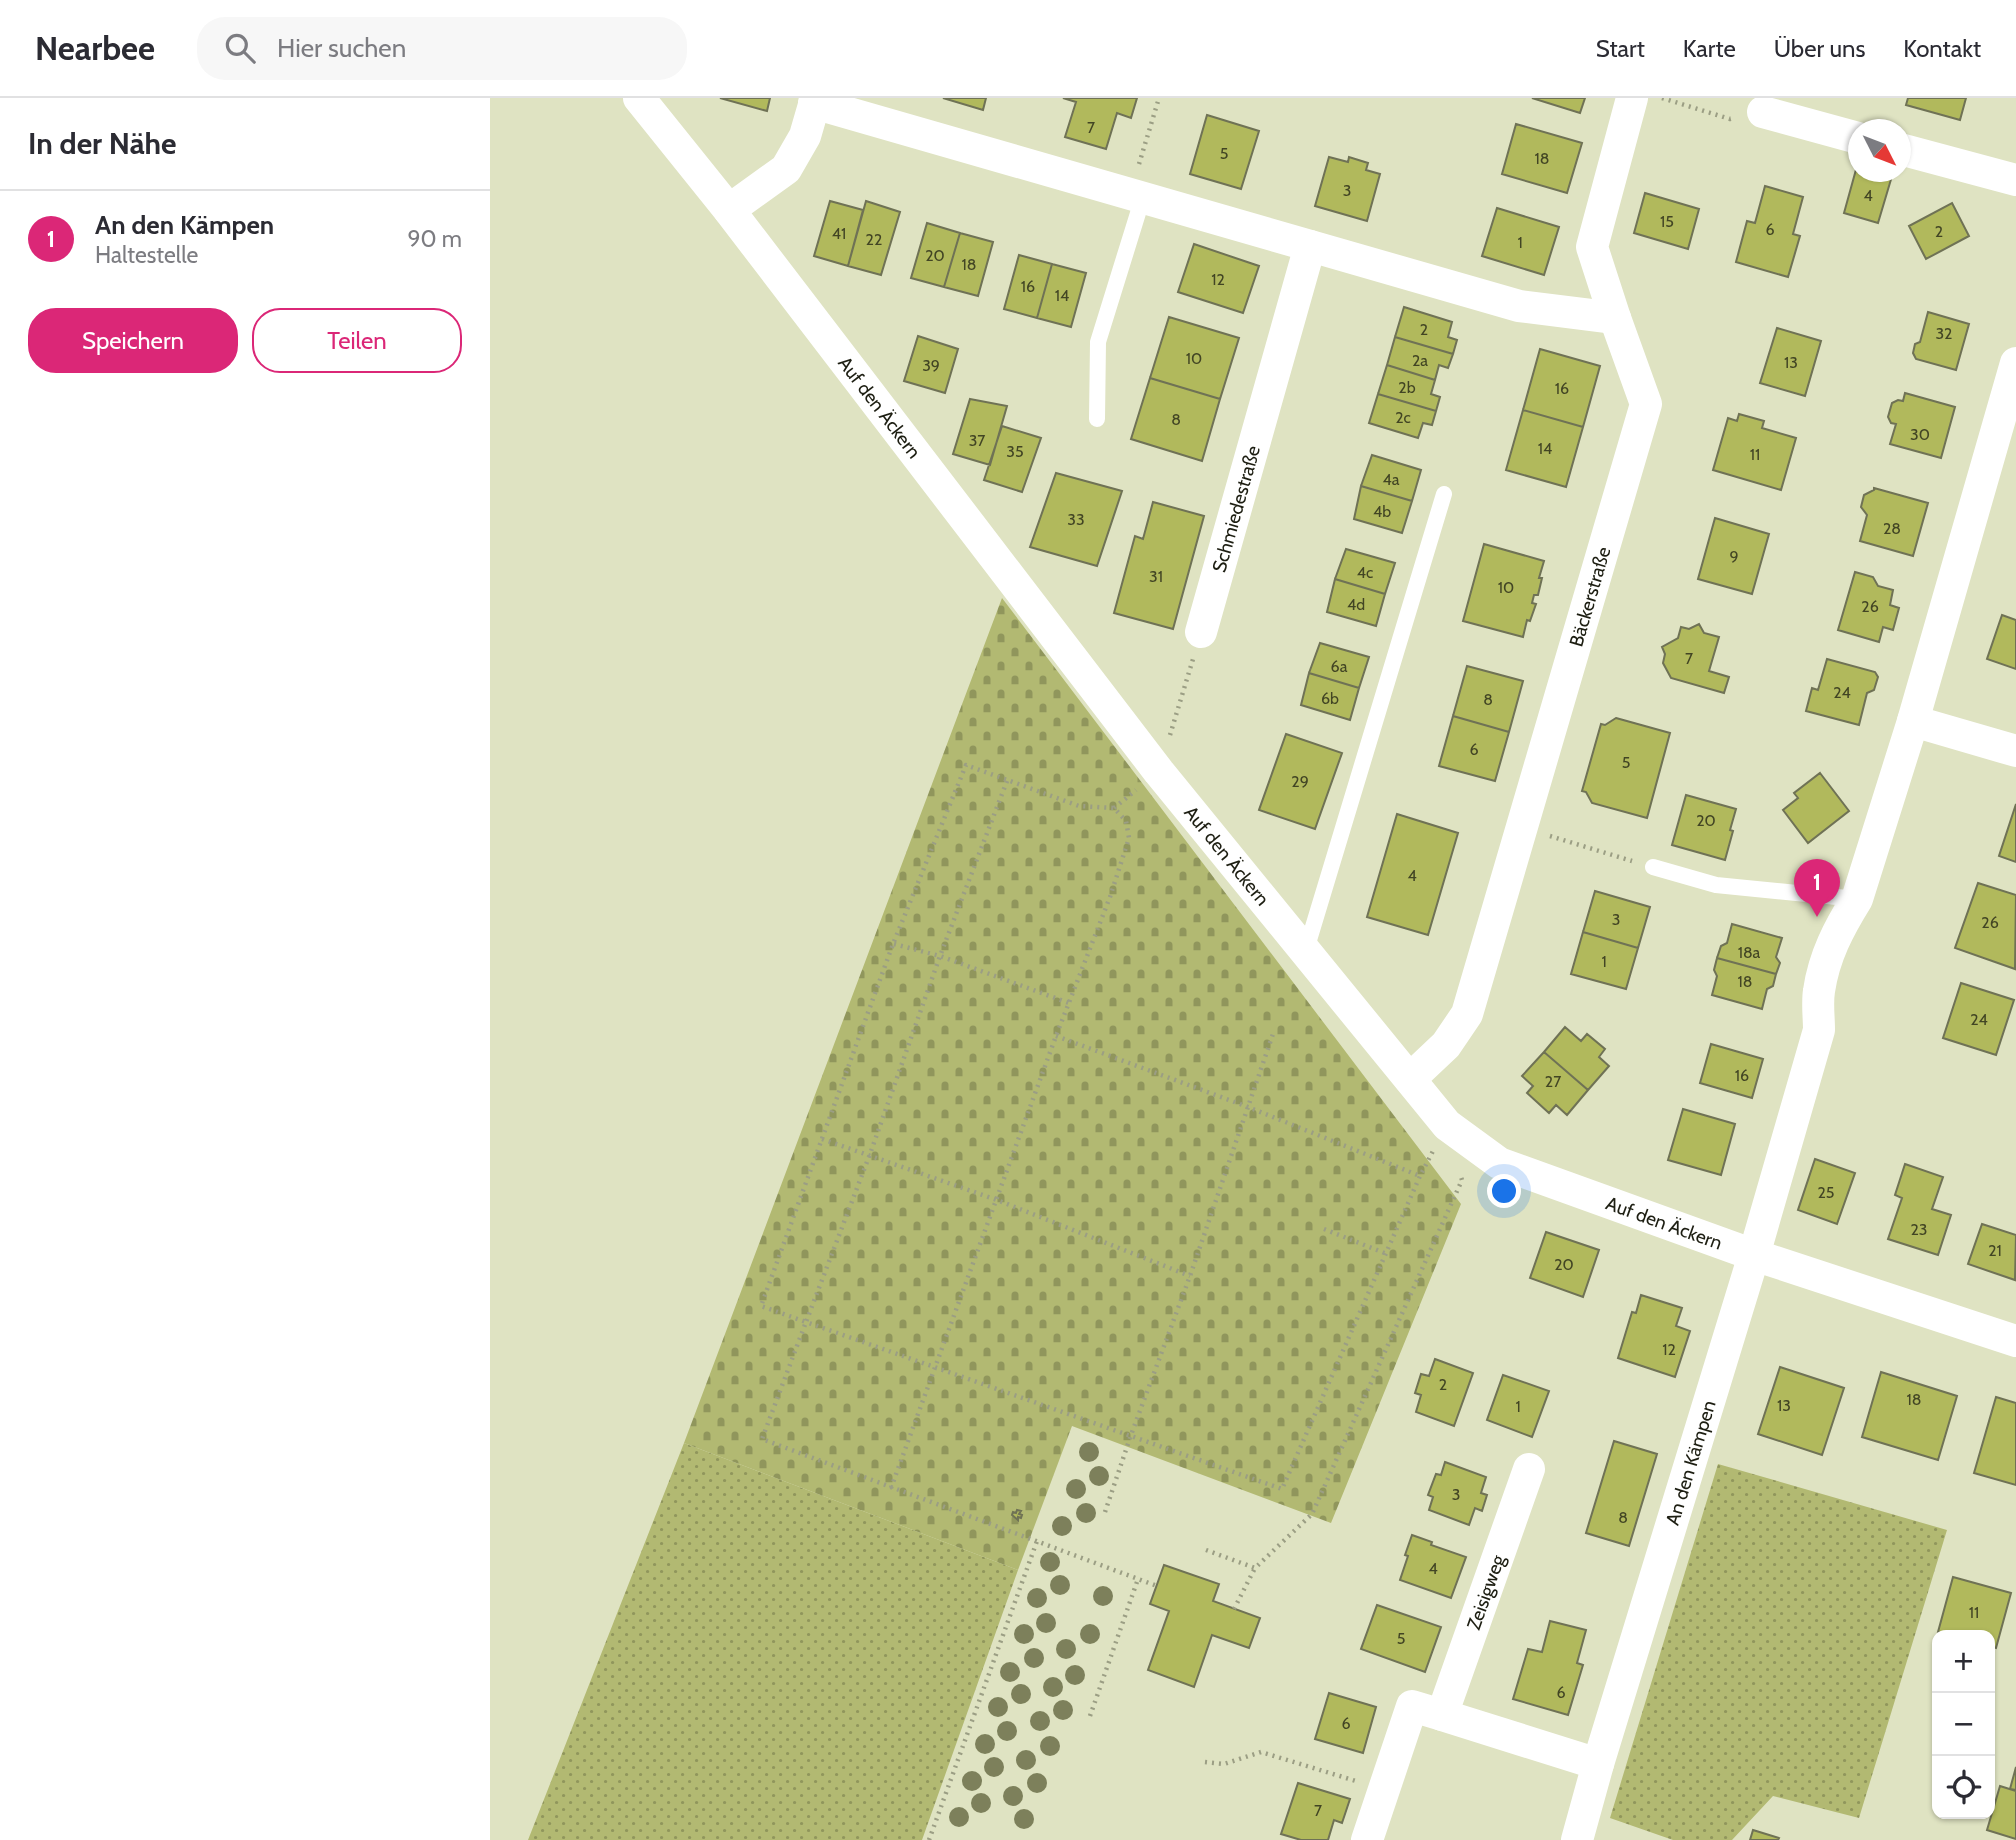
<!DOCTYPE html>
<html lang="de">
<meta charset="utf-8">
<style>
body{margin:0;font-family:Cabin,sans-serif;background:#f7f7f7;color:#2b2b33}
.controls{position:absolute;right:21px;bottom:21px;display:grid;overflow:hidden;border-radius:14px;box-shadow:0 2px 5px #0004}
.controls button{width:63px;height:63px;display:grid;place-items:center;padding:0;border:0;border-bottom:2px solid #e1e1e2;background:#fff;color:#2b2b33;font:35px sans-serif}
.compass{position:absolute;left:1358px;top:21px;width:63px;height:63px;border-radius:50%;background:#fff;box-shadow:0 2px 5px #0004;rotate:132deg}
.you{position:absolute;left:1015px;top:1094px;width:24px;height:24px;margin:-18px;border:5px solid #fff;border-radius:50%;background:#1a73e8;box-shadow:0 0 0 10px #1a73e833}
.badge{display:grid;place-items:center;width:46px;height:46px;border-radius:50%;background:#db2777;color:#fff;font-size:23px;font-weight:700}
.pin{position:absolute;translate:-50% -58px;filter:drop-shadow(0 2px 4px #0008)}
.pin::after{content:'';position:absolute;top:37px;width:24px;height:21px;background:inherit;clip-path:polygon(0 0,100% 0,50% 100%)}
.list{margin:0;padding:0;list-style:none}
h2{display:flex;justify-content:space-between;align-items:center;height:91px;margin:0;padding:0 28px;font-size:30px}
h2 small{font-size:23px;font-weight:400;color:#7c7c81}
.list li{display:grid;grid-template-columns:46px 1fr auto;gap:21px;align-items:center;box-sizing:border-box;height:98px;padding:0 28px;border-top:2px solid #e1e1e2}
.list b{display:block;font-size:26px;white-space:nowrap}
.list p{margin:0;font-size:23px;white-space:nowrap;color:#7c7c81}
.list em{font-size:23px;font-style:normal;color:#7c7c81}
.actions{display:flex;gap:14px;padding:21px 28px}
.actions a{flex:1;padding:16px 0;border:2px solid #db2777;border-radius:28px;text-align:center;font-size:24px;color:#db2777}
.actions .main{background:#db2777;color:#fff}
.icon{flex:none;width:38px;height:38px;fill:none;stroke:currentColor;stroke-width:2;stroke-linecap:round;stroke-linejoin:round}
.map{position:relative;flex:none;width:1526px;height:1742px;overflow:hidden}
header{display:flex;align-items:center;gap:42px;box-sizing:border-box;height:98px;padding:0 35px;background:#fff;border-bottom:2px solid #e1e1e2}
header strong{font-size:33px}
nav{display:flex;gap:38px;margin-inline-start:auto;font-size:24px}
.search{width:490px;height:63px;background:#f7f7f7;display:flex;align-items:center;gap:18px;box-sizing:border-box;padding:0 24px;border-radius:28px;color:#7c7c81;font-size:26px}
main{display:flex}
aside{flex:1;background:#fff}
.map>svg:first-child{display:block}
.grass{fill:url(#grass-dots)}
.cemetery{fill:url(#cemetery-stones)}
.building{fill:#b1b95c;stroke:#6f7255;stroke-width:2}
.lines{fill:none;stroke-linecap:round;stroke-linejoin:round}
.path{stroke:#9b9e84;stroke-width:4.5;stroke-dasharray:2 5;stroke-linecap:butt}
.lane{stroke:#fff;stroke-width:16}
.street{stroke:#fff;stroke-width:32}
.tree{fill:#7d805b}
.labels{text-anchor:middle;stroke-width:7;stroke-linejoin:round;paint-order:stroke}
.number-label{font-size:16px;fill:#424524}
.street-label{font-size:19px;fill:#1d1e12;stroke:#ecf1cf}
</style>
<header>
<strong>Nearbee</strong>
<div class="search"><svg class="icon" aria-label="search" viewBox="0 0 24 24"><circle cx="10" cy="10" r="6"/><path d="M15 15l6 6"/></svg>Hier suchen</div>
<nav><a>Start</a><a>Karte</a><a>Über uns</a><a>Kontakt</a></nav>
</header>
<main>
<aside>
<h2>In der Nähe<small></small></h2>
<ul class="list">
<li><span class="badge">1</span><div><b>An den Kämpen</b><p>Haltestelle</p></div><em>90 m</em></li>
</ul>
<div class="actions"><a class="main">Speichern</a><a>Teilen</a></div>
</aside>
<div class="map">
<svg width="1526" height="1742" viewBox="0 0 1526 1742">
<defs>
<pattern id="grass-dots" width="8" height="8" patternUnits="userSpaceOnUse" patternTransform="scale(1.75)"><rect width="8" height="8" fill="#b2b972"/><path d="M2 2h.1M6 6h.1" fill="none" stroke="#90965c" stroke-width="1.8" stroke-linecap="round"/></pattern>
<pattern id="cemetery-stones" width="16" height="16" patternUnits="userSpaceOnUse" patternTransform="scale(1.75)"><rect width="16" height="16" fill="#b2b972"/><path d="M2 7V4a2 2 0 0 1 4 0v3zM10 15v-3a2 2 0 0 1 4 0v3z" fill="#90965c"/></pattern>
</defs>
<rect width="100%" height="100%" fill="#dfe3c2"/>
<path class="grass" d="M 194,1345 L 528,1472 L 432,1742 L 38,1742 Z
M 1228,1366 L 1457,1432 L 1369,1720 L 1283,1698 L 1242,1742 L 1183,1742 L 1120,1720 Z"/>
<path class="cemetery" d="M 512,500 L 971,1106 L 841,1425 L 582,1328 L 528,1472 L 194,1345 Z"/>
<path class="building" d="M 230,0 L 280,0 L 277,13 Z
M 453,0 L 496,0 L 493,12 Z
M 573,0 L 647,0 L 641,20 L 627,15 L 616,51 L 575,39 L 586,4 Z
M 1042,0 L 1095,0 L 1090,15 Z
M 1418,0 L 1476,0 L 1470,22 L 1416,7 Z
M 717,17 L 769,33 L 751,91 L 700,76 Z
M 1026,26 L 1092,45 L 1077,95 L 1012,76 Z
M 839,59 L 858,64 L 859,59 L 878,65 L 876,72 L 890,76 L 877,123 L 825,108 Z
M 1367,68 L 1368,69 L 1368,74 L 1385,74 L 1402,78 L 1388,125 L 1354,115 Z
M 1275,88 L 1313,99 L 1303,136 L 1310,138 L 1298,179 L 1246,164 L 1257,123 L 1265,125 Z
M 1155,95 L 1209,111 L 1198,151 L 1144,135 Z
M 340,103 L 373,112 L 358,168 L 324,158 Z
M 376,103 L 410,114 L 391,177 L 358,168 Z
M 1462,105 L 1479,138 L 1436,161 L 1419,128 Z
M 1007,110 L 1069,129 L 1054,177 L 992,158 Z
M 437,125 L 470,135 L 454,189 L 421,180 Z
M 470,135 L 503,144 L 488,198 L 454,189 Z
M 704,146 L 769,168 L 753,215 L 688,194 Z
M 529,157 L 562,166 L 547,220 L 514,211 Z
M 562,166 L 596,175 L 581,229 L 547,220 Z
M 914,209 L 962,224 L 958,239 L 967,242 L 963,256 L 905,239 Z
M 1438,214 L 1479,226 L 1466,272 L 1426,261 L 1423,255 L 1425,246 L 1430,244 Z
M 679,219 L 749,240 L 730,301 L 660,280 Z
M 1287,230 L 1331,243 L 1315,298 L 1270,285 Z
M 428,238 L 468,251 L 455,295 L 414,283 Z
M 905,239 L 963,256 L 958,270 L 949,267 L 945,282 L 897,267 Z
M 1050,251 L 1110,268 L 1093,329 L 1033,312 Z
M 897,267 L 945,282 L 941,296 L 950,299 L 946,313 L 888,296 Z
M 660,280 L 730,301 L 712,363 L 641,341 Z
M 1415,295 L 1465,309 L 1451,360 L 1400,346 L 1406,326 L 1401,325 L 1398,319 L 1402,305 L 1408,302 L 1413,303 Z
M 888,296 L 946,313 L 942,327 L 933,325 L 928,340 L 879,325 Z
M 480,301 L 517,308 L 500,367 L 463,356 Z
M 1033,312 L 1093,329 L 1076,389 L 1016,372 Z
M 1249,316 L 1274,323 L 1272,330 L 1306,340 L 1291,392 L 1223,372 L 1238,320 L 1247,323 Z
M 512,328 L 551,340 L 532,394 L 494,382 Z
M 882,357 L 931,372 L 922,403 L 871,388 Z
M 566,375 L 632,393 L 607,468 L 540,449 Z
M 871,388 L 922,403 L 912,435 L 864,421 Z
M 1384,390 L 1438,405 L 1423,458 L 1370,443 L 1377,417 L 1371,409 L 1374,397 L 1384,392 Z
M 663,404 L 714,418 L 683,531 L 624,515 L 645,438 L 653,441 Z
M 1225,420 L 1279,436 L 1262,496 L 1208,481 Z
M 994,446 L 1054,463 L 1049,480 L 1052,480 L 1048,497 L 1044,497 L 1042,505 L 1046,506 L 1040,523 L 1037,522 L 1033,539 L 973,523 Z
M 856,451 L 905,465 L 895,496 L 845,481 Z
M 1365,474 L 1383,479 L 1388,488 L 1403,492 L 1400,507 L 1409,510 L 1403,532 L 1393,529 L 1389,544 L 1348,532 Z
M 845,481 L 895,496 L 886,528 L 837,514 Z
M 1512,517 L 1526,522 L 1526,571 L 1497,561 Z
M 1209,526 L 1214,535 L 1229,539 L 1219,573 L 1239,579 L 1234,595 L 1181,580 L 1173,565 L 1175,556 L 1172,549 L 1188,540 L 1191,529 L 1199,531 Z
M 830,545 L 879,559 L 869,590 L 819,575 Z
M 1337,561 L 1385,574 L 1388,579 L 1384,592 L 1377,595 L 1369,627 L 1316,613 L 1322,590 L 1328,592 Z
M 977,568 L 1033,583 L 1019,634 L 963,618 Z
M 819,575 L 869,590 L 860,622 L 811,607 Z
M 963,618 L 1019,634 L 1005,683 L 949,668 Z
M 1126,620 L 1180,635 L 1157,720 L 1102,705 L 1096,694 L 1092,693 L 1111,626 L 1115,627 Z
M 796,636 L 852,655 L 825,731 L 769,712 Z
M 1330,675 L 1359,713 L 1318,745 L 1293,712 L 1308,700 L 1304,695 Z
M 1196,697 L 1246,711 L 1240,732 L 1243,733 L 1235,762 L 1182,747 Z
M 1526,706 L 1526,764 L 1509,758 Z
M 907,716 L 968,735 L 938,837 L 877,819 Z
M 1488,785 L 1526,797 L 1525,871 L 1465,850 Z
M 1105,793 L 1160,809 L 1148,850 L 1093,834 Z
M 1242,826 L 1292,840 L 1286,859 L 1290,865 L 1286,876 L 1227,860 L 1231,848 L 1237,845 Z
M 1093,834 L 1148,850 L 1136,891 L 1081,876 Z
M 1227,860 L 1286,876 L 1283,888 L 1277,891 L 1272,911 L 1222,897 L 1227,878 L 1224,872 Z
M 1471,885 L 1524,902 L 1506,957 L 1453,940 Z
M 1075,929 L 1091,943 L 1097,936 L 1115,951 L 1109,959 L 1119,968 L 1098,992 L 1054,954 Z
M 1221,946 L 1273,961 L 1262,1000 L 1210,985 Z
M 1054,954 L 1098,992 L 1077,1017 L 1066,1007 L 1059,1015 L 1037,995 L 1043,988 L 1032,978 Z
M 1193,1011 L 1245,1026 L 1231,1077 L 1178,1062 Z
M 1325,1061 L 1365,1075 L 1347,1126 L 1308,1112 Z
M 1415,1066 L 1453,1079 L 1442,1111 L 1461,1117 L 1448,1157 L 1398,1141 L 1412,1100 L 1405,1097 Z
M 1492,1126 L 1526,1137 L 1525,1182 L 1478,1166 Z
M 1056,1134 L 1109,1152 L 1093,1199 L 1040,1180 Z
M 1151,1197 L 1192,1210 L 1186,1228 L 1200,1233 L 1185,1279 L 1128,1260 L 1142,1214 L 1146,1215 Z
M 945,1261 L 983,1275 L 964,1328 L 926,1314 L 931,1297 L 925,1295 L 931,1276 L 939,1278 Z
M 1290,1269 L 1354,1290 L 1332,1357 L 1268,1336 Z
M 1391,1274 L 1467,1298 L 1448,1362 L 1372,1339 Z
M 1013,1277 L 1059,1293 L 1042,1339 L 997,1322 Z
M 1506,1299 L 1526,1305 L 1526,1387 L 1484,1375 Z
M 1124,1343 L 1167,1356 L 1139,1448 L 1096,1435 Z
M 955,1364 L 996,1379 L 991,1395 L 997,1397 L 992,1413 L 985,1410 L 979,1427 L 939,1412 L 943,1399 L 938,1397 L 946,1376 L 951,1377 Z
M 527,1412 L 531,1413 L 529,1416 L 532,1417 L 531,1420 L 528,1419 L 528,1422 L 522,1417 L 523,1414 L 526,1415 Z
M 922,1437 L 942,1444 L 941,1447 L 976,1459 L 961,1500 L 910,1482 L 918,1458 L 915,1457 Z
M 674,1467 L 729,1486 L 723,1503 L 770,1520 L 759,1550 L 722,1537 L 704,1589 L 658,1572 L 679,1513 L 660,1506 Z
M 1463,1479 L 1521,1495 L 1506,1550 L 1500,1548 L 1500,1537 L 1461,1537 L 1448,1534 Z
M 887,1507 L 951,1529 L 935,1574 L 871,1551 Z
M 1060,1523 L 1096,1532 L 1087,1565 L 1093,1567 L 1078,1617 L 1023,1601 L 1038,1551 L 1052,1554 Z
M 839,1595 L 886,1609 L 873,1655 L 825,1641 Z
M 1526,1669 L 1526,1692 L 1520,1691 Z
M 808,1685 L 860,1701 L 852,1725 L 844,1722 L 838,1742 L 811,1742 L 791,1736 Z
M 1510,1688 L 1526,1693 L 1526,1741 L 1497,1732 Z
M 1263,1732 L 1289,1740 L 1288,1742 L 1260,1742 Z"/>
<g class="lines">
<path class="path" d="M 1172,0 L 1240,21 L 1244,20
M 649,66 L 669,0
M 680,637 L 703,561
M 517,683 L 450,858 L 380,1056 L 316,1224 L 792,1391 L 930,1078 L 943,1053
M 624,710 L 646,692
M 1060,738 L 1142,763
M 404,846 L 450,858 L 579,905
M 566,938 L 758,1009 L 930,1078
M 332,1041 L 507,1102 L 700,1178
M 834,1131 L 897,1156
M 401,1390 L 566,938 L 620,799 L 639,740 L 636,723 L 624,710 L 589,708 L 476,667 L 403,846 L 271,1208 L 316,1224 L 272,1341 L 667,1488
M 615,1414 L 641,1337 L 700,1178 L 784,933
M 716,1452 L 765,1470 L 822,1416 L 972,1082 L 971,1079
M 744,1511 L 765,1470
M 600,1618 L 648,1481
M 715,1664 L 734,1666 L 771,1654 L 866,1683
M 439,1742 L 547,1443"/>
<path class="lane" d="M 607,321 L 608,244 L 653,99
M 1163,769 L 1226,787 L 1367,801
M 816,852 L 954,396"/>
<g class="street">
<path id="s1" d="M 149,0 L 239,112 L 669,674 L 957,1027 L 1009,1065 L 1264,1157 L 1526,1243"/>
<path d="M 324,5 L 1029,208 L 1125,220"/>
<path d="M 1273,14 L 1368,40"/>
<path d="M 1410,51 L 1526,82"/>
<path d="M 239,112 L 296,71 L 315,38 L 326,0"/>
<path id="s2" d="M 711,534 L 820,148"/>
<path d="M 1423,623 L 1526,653"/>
<path id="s3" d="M 920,981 L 956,947 L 977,916 L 1156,306 L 1125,220 L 1102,149 L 1142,0"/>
<path d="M 952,1617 L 1108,1666"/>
<path id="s4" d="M 877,1742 L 922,1608 L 952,1617 L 1039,1371"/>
<path id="s5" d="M 1087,1742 L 1108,1666 L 1264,1157 L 1329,932 C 1329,919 1327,905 1329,893 C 1334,858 1349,830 1367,801 L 1423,623 L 1526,265"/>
</g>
</g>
<g class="tree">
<circle cx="599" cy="1354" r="10"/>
<circle cx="609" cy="1378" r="10"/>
<circle cx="586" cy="1391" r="10"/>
<circle cx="596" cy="1415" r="10"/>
<circle cx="572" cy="1428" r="10"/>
<circle cx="560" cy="1464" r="10"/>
<circle cx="570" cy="1487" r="10"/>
<circle cx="613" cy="1498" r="10"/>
<circle cx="547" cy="1500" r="10"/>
<circle cx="556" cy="1525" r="10"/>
<circle cx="534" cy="1536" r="10"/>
<circle cx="600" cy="1536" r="10"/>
<circle cx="576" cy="1551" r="10"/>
<circle cx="544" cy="1560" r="10"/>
<circle cx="520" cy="1574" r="10"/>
<circle cx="585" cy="1577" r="10"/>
<circle cx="563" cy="1589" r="10"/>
<circle cx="531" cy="1596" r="10"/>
<circle cx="508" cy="1609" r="10"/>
<circle cx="573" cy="1612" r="10"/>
<circle cx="550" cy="1623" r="10"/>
<circle cx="517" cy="1633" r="10"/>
<circle cx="495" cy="1646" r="10"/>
<circle cx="560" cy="1648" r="10"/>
<circle cx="536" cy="1662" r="10"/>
<circle cx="504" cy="1669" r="10"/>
<circle cx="482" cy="1683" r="10"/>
<circle cx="547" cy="1685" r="10"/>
<circle cx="523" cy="1698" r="10"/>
<circle cx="491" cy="1705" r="10"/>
<circle cx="469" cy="1719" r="10"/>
<circle cx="534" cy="1721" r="10"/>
</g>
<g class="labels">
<g class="number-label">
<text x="601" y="35">7</text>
<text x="734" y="61">5</text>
<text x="1052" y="66">18</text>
<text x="857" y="98">3</text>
<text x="1378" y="103">4</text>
<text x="1177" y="129">15</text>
<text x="1280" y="137">6</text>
<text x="1449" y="139">2</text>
<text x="349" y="141">41</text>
<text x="384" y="147">22</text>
<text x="1030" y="150">1</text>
<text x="445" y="163">20</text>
<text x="479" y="172">18</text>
<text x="728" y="187">12</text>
<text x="538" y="194">16</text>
<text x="572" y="203">14</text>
<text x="934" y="237">2</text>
<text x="1454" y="241">32</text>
<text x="704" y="266">10</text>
<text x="930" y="268">2a</text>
<text x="1301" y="270">13</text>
<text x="441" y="273">39</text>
<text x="917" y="295">2b</text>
<text x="1072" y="296">16</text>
<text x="913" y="325">2c</text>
<text x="686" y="327">8</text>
<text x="1430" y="342">30</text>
<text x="487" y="348">37</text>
<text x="1055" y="356">14</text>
<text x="525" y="359">35</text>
<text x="1265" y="362">11</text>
<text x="901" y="387">4a</text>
<text x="892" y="419">4b</text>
<text x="586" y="427">33</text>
<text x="1402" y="436">28</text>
<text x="1244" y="464">9</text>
<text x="875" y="480">4c</text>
<text x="666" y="484">31</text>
<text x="1016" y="495">10</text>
<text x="866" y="512">4d</text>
<text x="1380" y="514">26</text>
<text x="1199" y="566">7</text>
<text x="849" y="574">6a</text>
<text x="1352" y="600">24</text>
<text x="840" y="606">6b</text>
<text x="998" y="607">8</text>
<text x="984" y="657">6</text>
<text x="1136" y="670">5</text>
<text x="810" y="689">29</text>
<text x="1216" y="728">20</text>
<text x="922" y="783">4</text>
<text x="1126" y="827">3</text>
<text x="1500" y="830">26</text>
<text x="1259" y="860">18a</text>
<text x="1114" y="869">1</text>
<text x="1255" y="889">18</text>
<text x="1489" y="927">24</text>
<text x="1252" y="983">16</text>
<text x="1063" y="989">27</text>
<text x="1336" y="1100">25</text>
<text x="1429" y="1137">23</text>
<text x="1505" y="1158">21</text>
<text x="1074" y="1172">20</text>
<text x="1179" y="1257">12</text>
<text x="953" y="1292">2</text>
<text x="1424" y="1307">18</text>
<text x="1294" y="1313">13</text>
<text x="1028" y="1314">1</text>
<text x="966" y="1402">3</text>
<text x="1133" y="1425">8</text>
<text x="943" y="1476">4</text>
<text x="1484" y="1520">11</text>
<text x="911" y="1546">5</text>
<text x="1071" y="1600">6</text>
<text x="856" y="1631">6</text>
<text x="828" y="1718">7</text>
</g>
<g class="street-label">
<text dy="7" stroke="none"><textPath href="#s1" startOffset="392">Auf den Äckern</textPath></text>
<text dy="7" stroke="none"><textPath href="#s2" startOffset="128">Schmiedestraße</textPath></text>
<text dy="7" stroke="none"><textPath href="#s3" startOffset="522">Bäckerstraße</textPath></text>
<text dy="7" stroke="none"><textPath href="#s1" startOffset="959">Auf den Äckern</textPath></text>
<text dy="7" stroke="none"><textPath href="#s1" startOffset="1547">Auf den Äckern</textPath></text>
<text dy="7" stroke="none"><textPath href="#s5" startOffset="394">An den Kämpen</textPath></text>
<text dy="7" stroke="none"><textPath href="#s4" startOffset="303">Zeisigweg</textPath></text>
</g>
</g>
</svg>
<div class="controls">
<button>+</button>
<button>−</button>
<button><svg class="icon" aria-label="locate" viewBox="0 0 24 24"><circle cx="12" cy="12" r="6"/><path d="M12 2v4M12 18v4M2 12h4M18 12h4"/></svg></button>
</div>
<svg class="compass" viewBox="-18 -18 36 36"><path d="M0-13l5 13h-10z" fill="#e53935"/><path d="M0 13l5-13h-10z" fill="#7c7c81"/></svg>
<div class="you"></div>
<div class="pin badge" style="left:1327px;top:819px">1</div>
</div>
</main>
